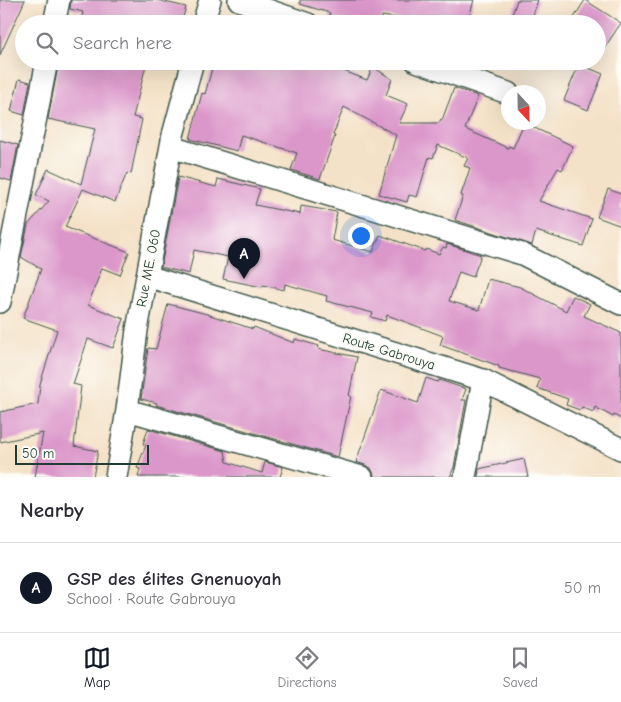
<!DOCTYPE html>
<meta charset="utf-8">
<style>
body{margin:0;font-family:"Comic Neue",sans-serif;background:#f2f2f3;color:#2b2b33}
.compass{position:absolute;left:501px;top:85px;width:45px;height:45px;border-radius:50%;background:#fff;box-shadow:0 5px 20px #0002;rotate:158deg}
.scale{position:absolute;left:15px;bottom:12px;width:134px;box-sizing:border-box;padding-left:5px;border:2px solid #1f3d34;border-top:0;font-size:14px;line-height:18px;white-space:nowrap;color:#1f3d34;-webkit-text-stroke:4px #fdfcf7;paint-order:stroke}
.you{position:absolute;left:360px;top:235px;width:18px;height:18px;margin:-12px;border:4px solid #fff;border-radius:50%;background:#1a73e8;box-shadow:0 0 0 8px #1a73e833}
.badge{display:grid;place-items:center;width:32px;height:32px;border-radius:50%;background:#111827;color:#fff;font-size:16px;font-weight:700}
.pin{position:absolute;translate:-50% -41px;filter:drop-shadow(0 1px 2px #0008)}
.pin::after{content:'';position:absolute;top:26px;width:18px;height:15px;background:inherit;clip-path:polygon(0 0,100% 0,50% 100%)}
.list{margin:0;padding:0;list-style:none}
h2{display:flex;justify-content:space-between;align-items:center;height:65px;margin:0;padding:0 20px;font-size:21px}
h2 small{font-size:16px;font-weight:400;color:#7c7c81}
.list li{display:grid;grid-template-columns:32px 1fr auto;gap:15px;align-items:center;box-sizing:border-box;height:90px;padding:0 20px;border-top:1px solid #e1e1e2}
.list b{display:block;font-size:19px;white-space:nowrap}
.list p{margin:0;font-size:16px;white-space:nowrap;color:#7c7c81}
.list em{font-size:16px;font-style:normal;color:#7c7c81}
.icon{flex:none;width:28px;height:28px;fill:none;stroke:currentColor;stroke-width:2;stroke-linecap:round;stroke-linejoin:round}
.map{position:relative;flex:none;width:621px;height:477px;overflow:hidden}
.search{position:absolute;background:#fff;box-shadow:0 5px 20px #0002;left:15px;right:15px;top:15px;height:55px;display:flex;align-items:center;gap:12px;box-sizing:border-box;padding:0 18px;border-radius:28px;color:#7c7c81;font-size:19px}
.sheet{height:155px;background:#fff}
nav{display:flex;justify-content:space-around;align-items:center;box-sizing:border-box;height:70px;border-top:1px solid #e1e1e2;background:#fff;font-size:14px;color:#7c7c81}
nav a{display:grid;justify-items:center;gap:2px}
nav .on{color:#111827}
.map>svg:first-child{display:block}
.building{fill:#db97ca}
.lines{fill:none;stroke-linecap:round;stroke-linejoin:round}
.street-casing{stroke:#3f564a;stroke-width:24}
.street{stroke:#fff;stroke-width:21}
.labels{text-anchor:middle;stroke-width:4.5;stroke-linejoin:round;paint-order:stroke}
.street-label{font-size:14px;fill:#1f3d34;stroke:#fdfcf7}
</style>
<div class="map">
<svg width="621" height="477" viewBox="0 0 621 477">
<rect width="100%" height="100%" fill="#fdfcf7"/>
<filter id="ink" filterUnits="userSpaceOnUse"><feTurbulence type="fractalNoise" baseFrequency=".02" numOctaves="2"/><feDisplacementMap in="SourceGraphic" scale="10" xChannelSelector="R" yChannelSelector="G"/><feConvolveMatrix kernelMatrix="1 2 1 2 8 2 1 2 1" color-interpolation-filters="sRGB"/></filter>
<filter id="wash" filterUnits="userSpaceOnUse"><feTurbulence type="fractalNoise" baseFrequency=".0096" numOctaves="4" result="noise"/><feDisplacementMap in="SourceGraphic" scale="20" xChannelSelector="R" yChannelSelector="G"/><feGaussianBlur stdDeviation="1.12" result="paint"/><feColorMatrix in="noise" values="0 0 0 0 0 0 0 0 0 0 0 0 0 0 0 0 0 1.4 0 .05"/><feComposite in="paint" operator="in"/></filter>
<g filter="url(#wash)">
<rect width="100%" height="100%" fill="#f4e2c8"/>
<g id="blocks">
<path class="building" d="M 0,0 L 25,0 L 0,55 Z
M 71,0 L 157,0 L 186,7 L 181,24 L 80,24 L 83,12 L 70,9 Z
M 300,0 L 474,0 L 467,24 L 416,24 L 417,21 L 382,16 L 381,24 L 347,24 L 348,21 L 329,18 L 330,13 L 300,4 Z
M 517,0 L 538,0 L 530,24 L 509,24 Z
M 585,0 L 621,23 L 597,59 L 597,24 L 570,24 Z
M 59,61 L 147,61 L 133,117 L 142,119 L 131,174 L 127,173 L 115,202 L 83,189 L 65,227 L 129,252 L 120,275 L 102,268 L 88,305 L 124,319 L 113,348 L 88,339 L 73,384 L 81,386 L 74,446 L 98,451 L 93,477 L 35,477 L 43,433 L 0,442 L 0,412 L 38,404 L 40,384 L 57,330 L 23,318 L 41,269 L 21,257 L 28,225 L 49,201 L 36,195 L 48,169 L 81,184 L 95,129 L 48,119 Z
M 214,61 L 338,61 L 336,68 L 367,80 L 373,67 L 392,79 L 386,95 L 408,104 L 399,123 L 439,123 L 441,119 L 442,120 L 454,88 L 478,96 L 465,129 L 508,148 L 509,146 L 513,148 L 524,123 L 573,146 L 562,170 L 558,168 L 539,201 L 592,219 L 583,246 L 536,231 L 532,245 L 455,220 L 463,196 L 461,195 L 470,168 L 464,166 L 468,158 L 438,145 L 433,158 L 429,157 L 417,197 L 409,195 L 407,202 L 379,194 L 396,135 L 344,107 L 333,135 L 335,136 L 320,179 L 291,170 L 297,153 L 241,135 L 237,151 L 190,139 L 202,93 L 205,94 Z
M 579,64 L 603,74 L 588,110 L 564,100 Z
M 19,79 L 30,82 L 24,115 L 11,111 Z
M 0,140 L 18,145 L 11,181 L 0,178 Z
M 178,177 L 216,187 L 218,179 L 260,189 L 255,205 L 300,214 L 301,206 L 337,212 L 332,240 L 373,252 L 380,235 L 425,251 L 426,249 L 439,254 L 443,247 L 446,248 L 447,244 L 481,255 L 473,277 L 459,272 L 449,301 L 479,310 L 488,279 L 520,287 L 566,311 L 573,296 L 590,304 L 584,316 L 621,333 L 621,419 L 614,415 L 613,417 L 595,407 L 593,412 L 582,407 L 580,410 L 566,405 L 568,399 L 537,388 L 540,379 L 499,368 L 499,366 L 440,345 L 443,336 L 387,315 L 385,321 L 371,317 L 373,313 L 326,301 L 327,296 L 285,284 L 284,290 L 263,285 L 262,287 L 223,279 L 228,257 L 194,250 L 189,274 L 161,267 Z
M 608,189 L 621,194 L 621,226 L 597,217 Z
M 168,304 L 207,314 L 253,329 L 254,327 L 294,343 L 295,339 L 319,346 L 318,349 L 357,357 L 349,396 L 351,396 L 338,457 L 156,405 L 157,403 L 141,399 L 148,348 L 156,349 Z
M 426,378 L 438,382 L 439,380 L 466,389 L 462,400 L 466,400 L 454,467 L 450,477 L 374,477 L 374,474 L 371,468 L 365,465 L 356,462 L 381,390 L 418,403 Z
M 148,429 L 225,451 L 227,462 L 262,473 L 265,462 L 283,467 L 280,477 L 138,477 L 140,469 L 137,468 L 146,445 L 143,444 Z
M 524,459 L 528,477 L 478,477 L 479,469 Z"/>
</g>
</g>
<g filter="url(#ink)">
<use href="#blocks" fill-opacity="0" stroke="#3f564a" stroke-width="1"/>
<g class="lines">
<g class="street-casing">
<path id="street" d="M 239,0 L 308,24
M 54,24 L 59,0
M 203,24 L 210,0
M 416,61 L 508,93
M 171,147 L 522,254 L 621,304
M 147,276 L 483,380 L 621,449
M 0,302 L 47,61
M 127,410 L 362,477
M 116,477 L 127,410 L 137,330 L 173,135 L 193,61
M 465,477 L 483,380"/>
</g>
<use href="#street" class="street"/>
</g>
</g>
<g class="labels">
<g class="street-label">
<text transform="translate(148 268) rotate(-79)" y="5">Rue ME. 060</text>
<text transform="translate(389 351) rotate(17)" y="5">Route Gabrouya</text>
</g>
</g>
</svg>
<svg class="compass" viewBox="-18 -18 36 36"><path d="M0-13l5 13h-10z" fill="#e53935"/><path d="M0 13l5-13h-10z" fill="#7c7c81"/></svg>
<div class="scale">50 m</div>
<div class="you"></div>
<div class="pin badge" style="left:244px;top:279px">A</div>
<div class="search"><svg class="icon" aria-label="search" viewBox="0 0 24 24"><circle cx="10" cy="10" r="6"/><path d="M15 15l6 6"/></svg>Search here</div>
</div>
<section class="sheet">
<h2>Nearby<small></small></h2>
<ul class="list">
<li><span class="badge">A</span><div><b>GSP des élites Gnenuoyah</b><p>School · Route Gabrouya</p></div><em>50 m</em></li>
</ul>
</section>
<nav>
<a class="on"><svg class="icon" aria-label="map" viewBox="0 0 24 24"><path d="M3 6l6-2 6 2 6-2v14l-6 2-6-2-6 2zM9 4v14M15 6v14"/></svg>Map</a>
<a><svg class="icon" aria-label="directions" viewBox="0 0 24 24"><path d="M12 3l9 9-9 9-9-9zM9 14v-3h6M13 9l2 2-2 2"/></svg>Directions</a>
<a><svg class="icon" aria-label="saved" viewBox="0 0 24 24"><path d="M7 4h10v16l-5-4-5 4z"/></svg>Saved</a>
</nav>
